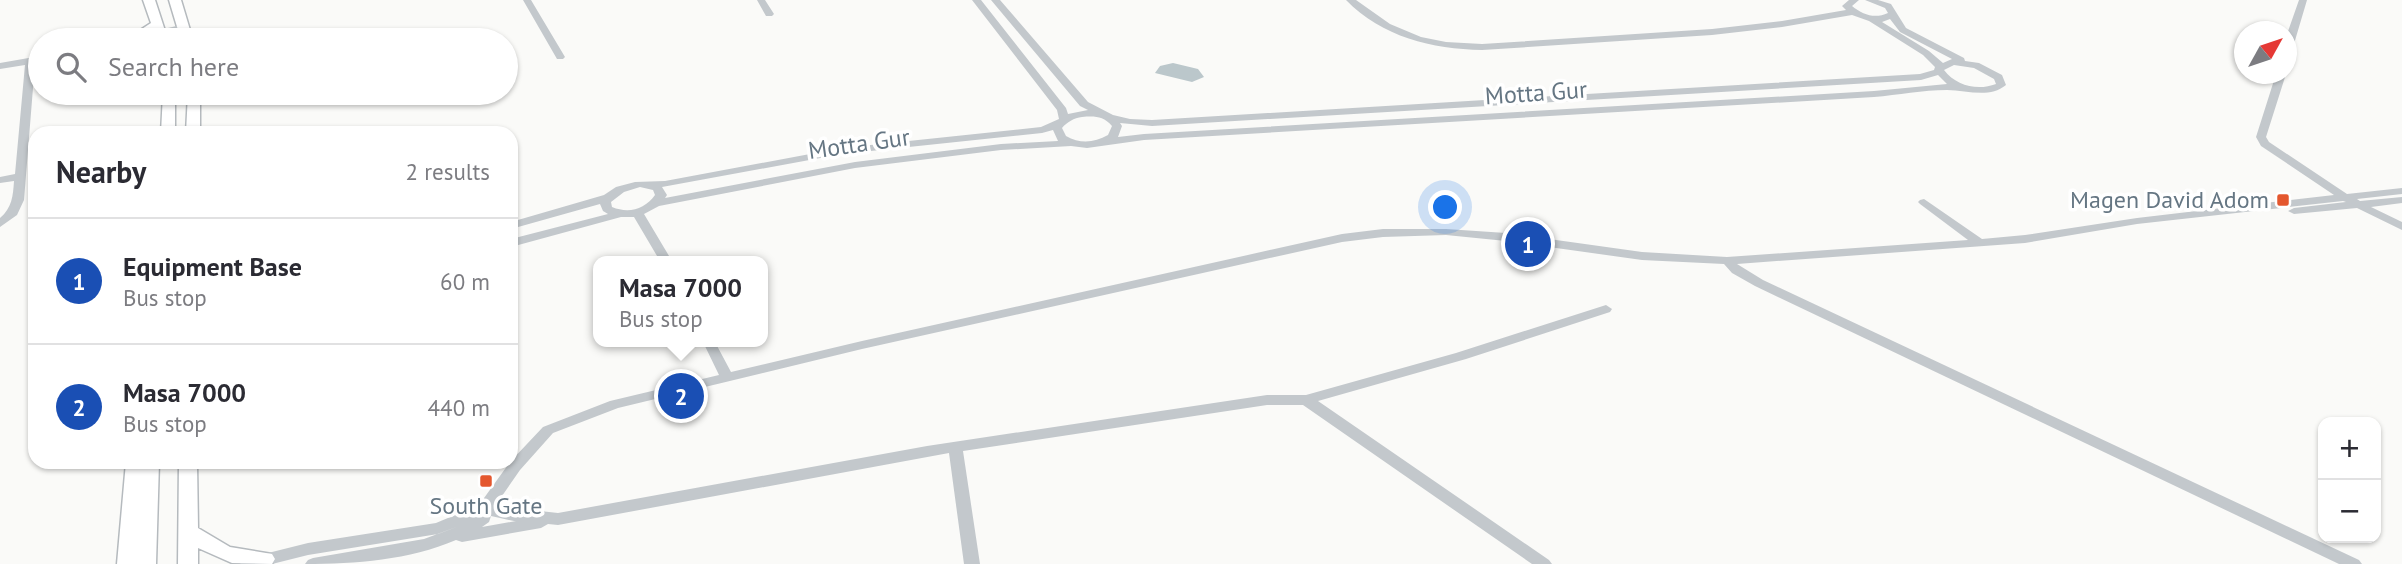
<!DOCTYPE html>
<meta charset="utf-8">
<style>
body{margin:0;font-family:"PT Sans",sans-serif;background:#f7f7f7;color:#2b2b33}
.controls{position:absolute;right:21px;bottom:21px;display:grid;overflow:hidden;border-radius:14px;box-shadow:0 2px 5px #0004}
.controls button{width:63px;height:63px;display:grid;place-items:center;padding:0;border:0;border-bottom:2px solid #e1e1e2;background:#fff;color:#2b2b33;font:35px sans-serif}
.compass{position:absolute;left:2234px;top:21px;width:63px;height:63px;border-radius:50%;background:#fff;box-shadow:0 2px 5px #0004;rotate:50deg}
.you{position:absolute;left:1446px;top:208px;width:24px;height:24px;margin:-18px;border:5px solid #fff;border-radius:50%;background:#1a73e8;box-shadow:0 0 0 10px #1a73e833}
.badge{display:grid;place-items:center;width:46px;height:46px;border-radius:50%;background:#2563eb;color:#fff;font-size:23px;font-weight:700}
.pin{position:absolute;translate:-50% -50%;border:4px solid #fff;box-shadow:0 2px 7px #0006}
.popup{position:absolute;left:593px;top:256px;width:175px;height:91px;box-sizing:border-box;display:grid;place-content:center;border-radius:14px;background:#fff;filter:drop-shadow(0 2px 5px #0005);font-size:23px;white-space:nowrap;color:#7c7c81}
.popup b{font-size:26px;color:#2b2b33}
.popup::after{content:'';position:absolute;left:50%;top:100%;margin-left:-14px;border:14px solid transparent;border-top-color:#fff}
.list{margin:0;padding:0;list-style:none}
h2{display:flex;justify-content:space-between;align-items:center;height:91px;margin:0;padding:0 28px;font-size:30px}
h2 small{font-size:23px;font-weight:400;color:#7c7c81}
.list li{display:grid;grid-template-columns:46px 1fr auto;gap:21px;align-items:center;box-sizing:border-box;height:126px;padding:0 28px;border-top:2px solid #e1e1e2}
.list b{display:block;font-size:26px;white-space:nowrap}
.list p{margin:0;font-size:23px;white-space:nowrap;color:#7c7c81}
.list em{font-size:23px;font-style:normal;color:#7c7c81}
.icon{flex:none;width:38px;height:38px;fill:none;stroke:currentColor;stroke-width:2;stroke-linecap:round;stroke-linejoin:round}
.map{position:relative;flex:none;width:2402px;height:564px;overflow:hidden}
.search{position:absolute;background:#fff;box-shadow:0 2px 5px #0004;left:28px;top:28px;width:490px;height:77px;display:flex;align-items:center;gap:18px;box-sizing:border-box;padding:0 24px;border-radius:38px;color:#7c7c81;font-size:26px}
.panel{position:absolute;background:#fff;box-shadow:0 2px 5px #0004;left:28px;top:126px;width:490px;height:343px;border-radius:21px}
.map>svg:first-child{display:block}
.water{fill:#bbc7cb}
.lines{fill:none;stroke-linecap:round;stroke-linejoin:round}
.major-casing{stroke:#b5babe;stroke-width:3}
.minor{fill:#c3c8cc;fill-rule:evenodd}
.major{fill:#fff;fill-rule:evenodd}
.poi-dot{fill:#e4572e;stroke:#fff;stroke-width:2.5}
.labels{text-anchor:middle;stroke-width:7;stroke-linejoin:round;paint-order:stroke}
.street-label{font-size:24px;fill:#657683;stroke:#fff}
.poi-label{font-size:24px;fill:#657683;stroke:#fff;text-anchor:end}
</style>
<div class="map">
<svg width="2402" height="564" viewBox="0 0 2402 564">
<rect width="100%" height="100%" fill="#fafaf8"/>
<path class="water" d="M 1173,63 L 1198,69 L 1204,77 L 1192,82 L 1155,73 L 1160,66 Z"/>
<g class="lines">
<g class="major-casing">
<path id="major" d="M 143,0 L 155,0 L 168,40 L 156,40 L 154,33 L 139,40 L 128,38 L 151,23 Z
M 169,0 L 181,0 L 193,40 L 181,40 Z
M 163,93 L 175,93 L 175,133 L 161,133 Z
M 188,93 L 200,93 L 200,133 L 186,133 Z
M 126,462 L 159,462 L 156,564 L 117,564 Z
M 179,462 L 197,462 L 198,528 L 230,547 L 272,554 L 275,559 L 272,564 L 232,563 L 198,548 L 198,564 L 178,564 Z"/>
</g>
<path class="minor" d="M 523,0 L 531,0 L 565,57 L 563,59 L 557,59 Z
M 757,0 L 765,0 L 774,14 L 772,16 L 766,16 Z
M 972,0 L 981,0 L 1066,108 L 1068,114 L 1088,110 L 1080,106 L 991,0 L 1000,0 L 1088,102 L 1113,115 L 1130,119 L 1152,120 L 1920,74 L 1934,70 L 1935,67 L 1923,55 L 1869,21 L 1852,15 L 1782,27 L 1712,35 L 1482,50 C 1432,49 1382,37 1346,0 L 1356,0 L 1390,24 L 1421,37 L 1446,42 L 1482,44 L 1712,29 L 1782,21 L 1846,10 L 1842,6 L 1849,0 L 1859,0 L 1852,6 C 1863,15 1875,19 1888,13 L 1885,8 L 1865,0 L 1878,0 L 1891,4 L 1906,28 L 1964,58 L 1965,61 L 1979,63 L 2002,75 L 2006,85 C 1989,99 1967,90 1947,90 C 1923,90 1898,95 1874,97 L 1144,140 L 1087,148 L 1071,146 L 1001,150 L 855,168 L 659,206 L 644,214 L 672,261 L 660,261 L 634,217 L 621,217 L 511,247 L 511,239 L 608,214 L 603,211 L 600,204 L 511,229 L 511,222 L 604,195 L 616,187 L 635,182 L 665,181 L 842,148 L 1041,127 L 1059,119 L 1057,110 ZM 1890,19 L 1900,32 L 1952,59 L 1943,63 L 1929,51 L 1882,22 ZM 1954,65 L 1974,68 L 1994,79 L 1996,84 C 1978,91 1956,86 1944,70 ZM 1938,75 L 1947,84 L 1874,91 L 1144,134 L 1118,137 L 1122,126 L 1120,123 L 1152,126 L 1921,80 ZM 1082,117 C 1095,116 1103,116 1112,126 L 1108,135 C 1094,143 1080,144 1066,136 L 1062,128 C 1067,122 1074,118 1082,117 ZM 1053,130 L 1058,141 L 1001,144 L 855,162 L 665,198 L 667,195 L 662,187 L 842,154 L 1042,133 ZM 640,187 L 653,190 L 655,195 C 645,209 629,214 612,207 L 611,202 L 624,192 Z
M 2299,0 L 2307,0 L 2291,54 L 2286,57 L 2286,37 Z
M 185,24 L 188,25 L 188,29 L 139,40 L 123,40 L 125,38 Z
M 40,56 L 40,62 L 35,63 L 24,200 L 17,215 L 0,227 L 0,218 C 12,208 13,196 14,181 L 0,183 L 0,177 L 15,174 L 25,65 L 0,69 L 0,63 Z
M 2276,74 L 2286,74 L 2266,137 L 2269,142 L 2347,194 L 2402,188 L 2402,194 L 2357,199 L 2360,201 L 2402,197 L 2402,203 L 2371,207 L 2402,222 L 2402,230 L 2357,208 L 2294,214 L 2288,211 L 2294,208 L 2346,202 L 2343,201 L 2137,224 L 2025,243 L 1737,264 L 1763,280 L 2359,560 L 2362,564 L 2339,564 L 1755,286 L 1732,273 L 1724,264 L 1642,260 L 1506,241 L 1446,235 L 1383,237 L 1342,242 L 862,349 L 618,408 L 553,433 L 520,470 L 495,506 L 558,513 L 927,446 L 1267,395 L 1306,395 L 1456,353 L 1606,305 L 1612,309 L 1610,312 L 1466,359 L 1318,401 L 1549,560 L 1552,564 L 1532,564 L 1303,405 L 1267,405 L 963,451 L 980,564 L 964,564 L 949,453 L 558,525 L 548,524 L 541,528 L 462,542 L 456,540 C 409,560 356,564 305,564 L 308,560 L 313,558 L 424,539 L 459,526 L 438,534 L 308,555 L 272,564 L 240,564 L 243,560 L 248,558 L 308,543 L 436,523 L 479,505 L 510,462 L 543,427 L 610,401 L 719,375 L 703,342 L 715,342 L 731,372 L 862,341 L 1342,234 L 1383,229 L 1446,229 L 1506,233 L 1642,252 L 1727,257 L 1968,240 L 1920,204 L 1918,202 L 1920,200 L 1924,199 L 1982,239 L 2025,235 L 2137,218 L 2334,195 L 2261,146 L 2256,137 ZM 491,516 L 514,521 L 516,521 L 482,527 L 489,522 Z"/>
<use href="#major" class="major"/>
</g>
<g class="poi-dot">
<rect x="2276" y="193" width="14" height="14" rx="3.5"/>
<rect x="479" y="474" width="14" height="14" rx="3.5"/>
</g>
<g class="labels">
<g class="street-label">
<text transform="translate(1536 93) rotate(-4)" y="8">Motta Gur</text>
<text transform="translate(859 144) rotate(-8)" y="8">Motta Gur</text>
</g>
<g class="poi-label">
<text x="2269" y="208">Magen David Adom</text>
<text x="486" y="514" text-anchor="middle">South Gate</text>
</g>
</g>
</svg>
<div class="controls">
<button>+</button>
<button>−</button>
</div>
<svg class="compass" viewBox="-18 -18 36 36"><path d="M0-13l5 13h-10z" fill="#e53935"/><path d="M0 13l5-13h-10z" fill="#7c7c81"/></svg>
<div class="you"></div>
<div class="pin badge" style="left:1528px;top:244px;background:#1a4fb4">1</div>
<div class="pin badge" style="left:681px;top:396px;background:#1a4fb4">2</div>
<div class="popup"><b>Masa 7000</b>Bus stop</div>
<div class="search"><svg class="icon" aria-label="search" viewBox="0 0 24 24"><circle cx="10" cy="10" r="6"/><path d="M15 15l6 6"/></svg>Search here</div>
<section class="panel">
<h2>Nearby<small>2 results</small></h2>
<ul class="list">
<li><span class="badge" style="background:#1a4fb4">1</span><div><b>Equipment Base</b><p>Bus stop</p></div><em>60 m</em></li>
<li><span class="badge" style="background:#1a4fb4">2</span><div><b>Masa 7000</b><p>Bus stop</p></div><em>440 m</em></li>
</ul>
</section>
</div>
